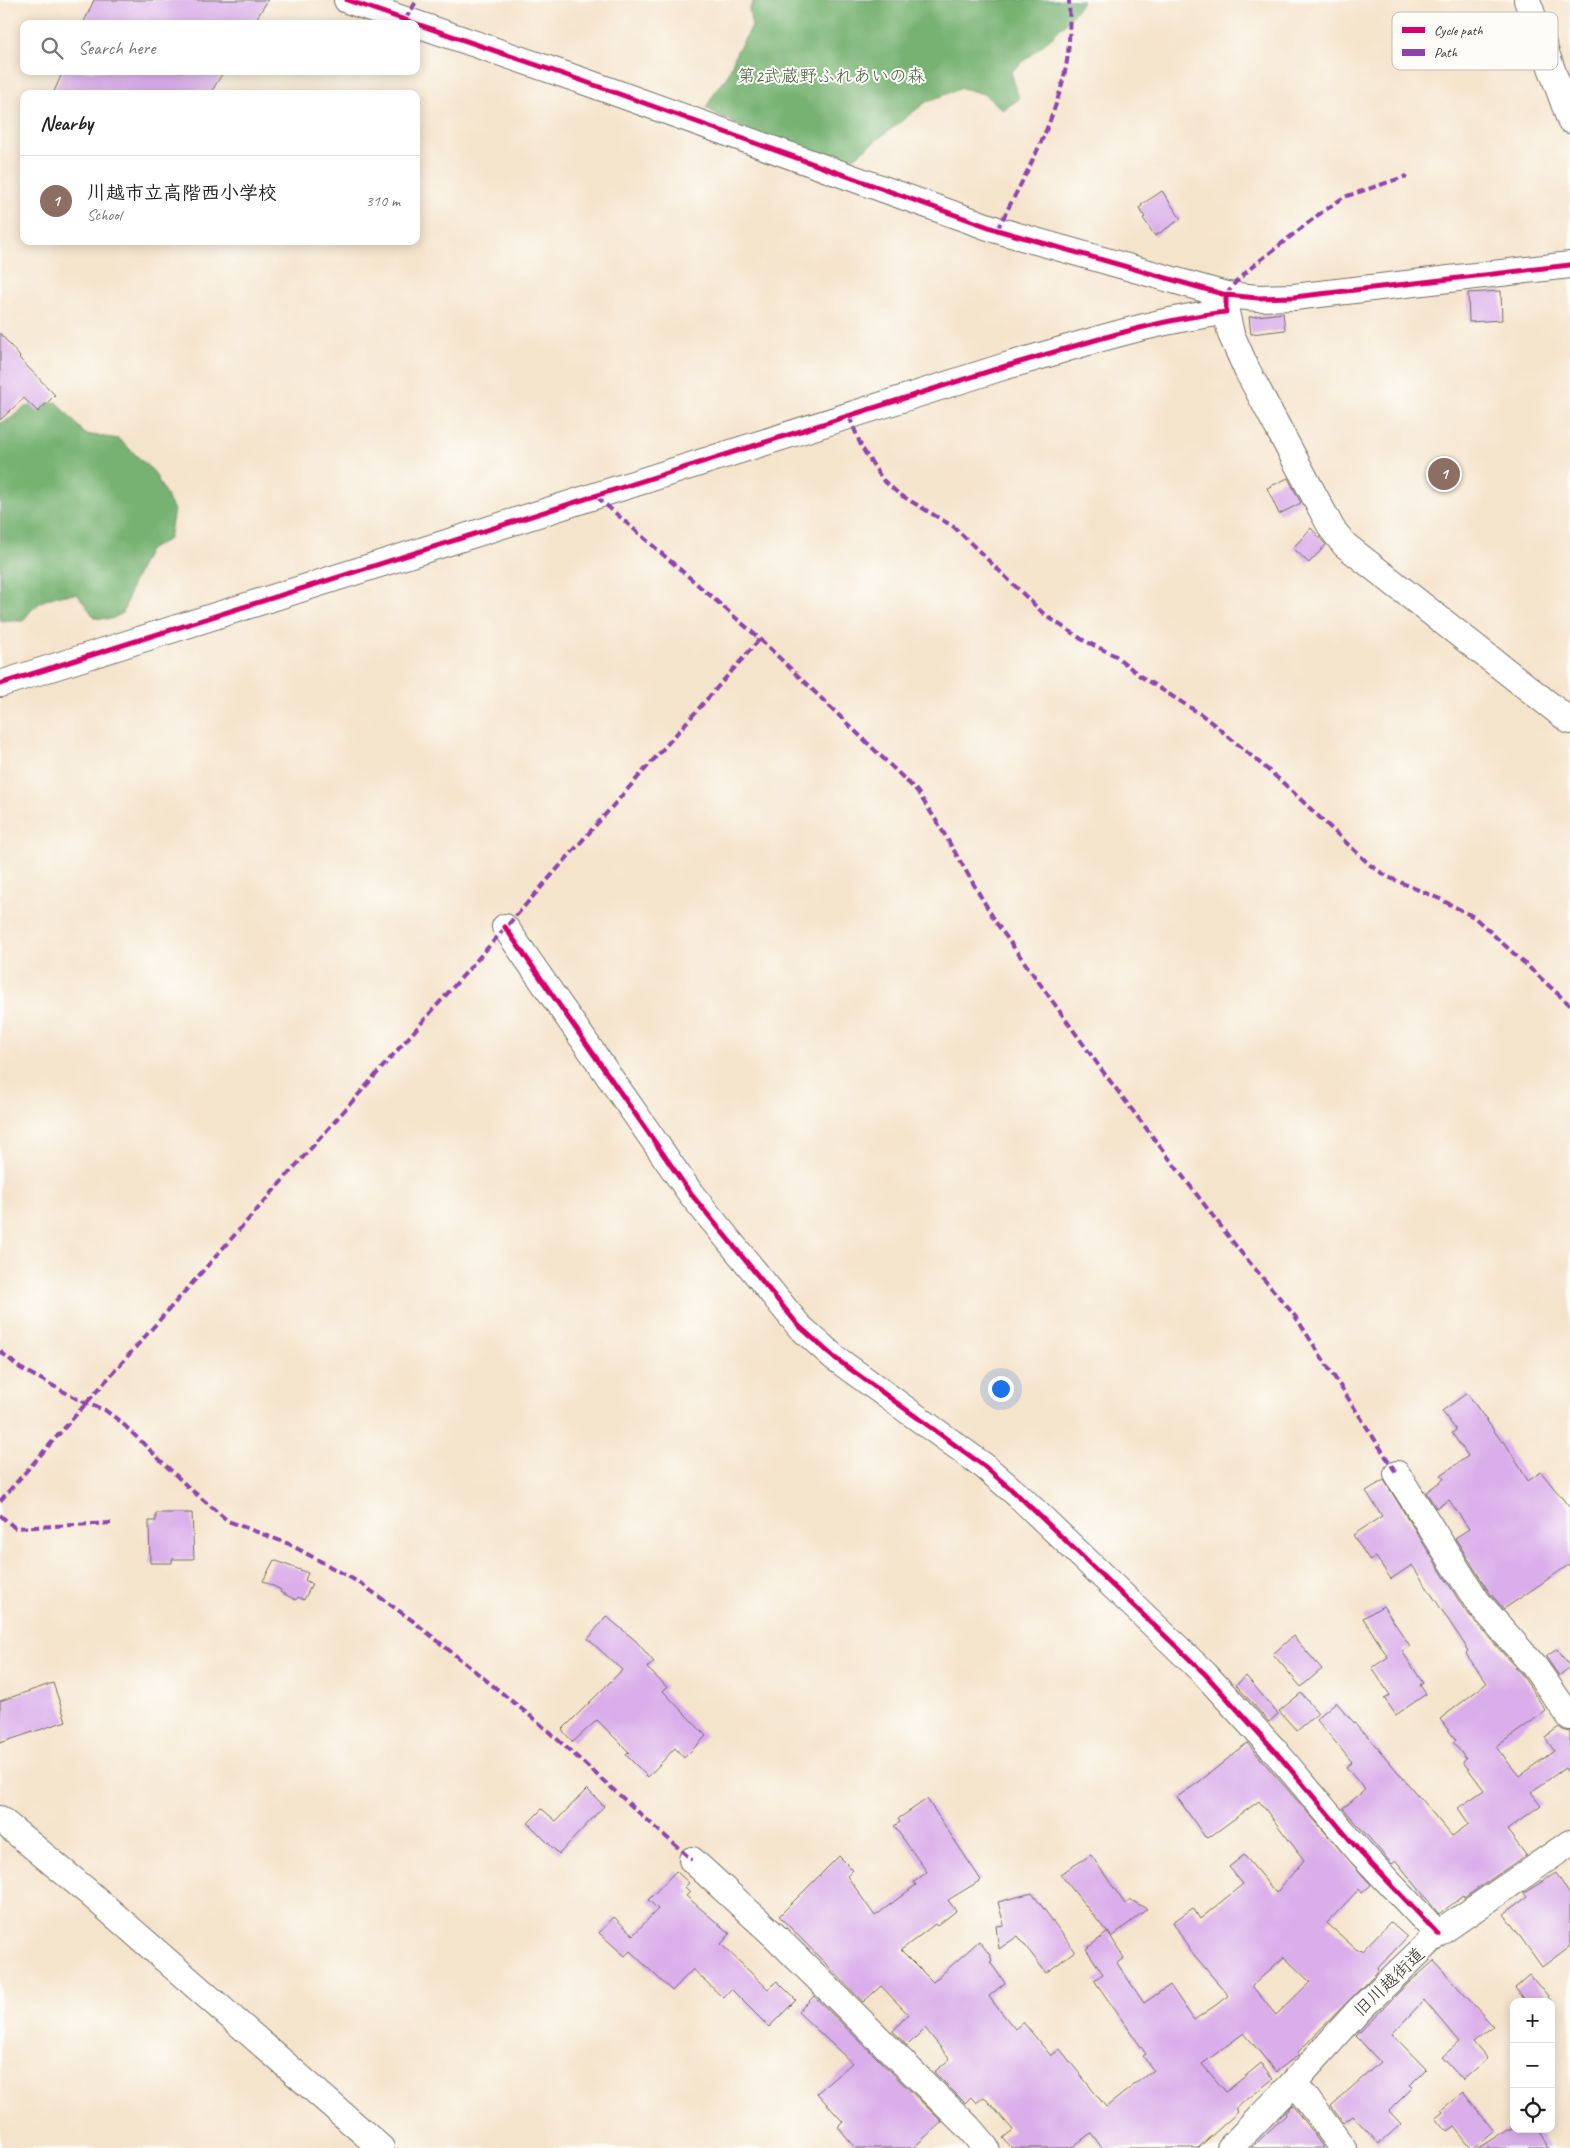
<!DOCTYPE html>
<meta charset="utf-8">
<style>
body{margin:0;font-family:Caveat,"Klee One",sans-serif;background:#f2f2f2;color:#222}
.controls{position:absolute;right:15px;bottom:15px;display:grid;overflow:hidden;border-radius:10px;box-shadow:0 2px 12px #0003}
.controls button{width:45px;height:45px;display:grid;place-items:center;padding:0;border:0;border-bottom:1px solid #e0e0e0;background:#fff;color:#222;font:25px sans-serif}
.you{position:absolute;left:1000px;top:1388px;width:18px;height:18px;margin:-12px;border:4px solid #fff;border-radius:50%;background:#1a73e8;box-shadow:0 0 0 8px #1a73e833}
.badge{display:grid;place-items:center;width:32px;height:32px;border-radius:50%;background:#1f6fb2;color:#fff;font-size:16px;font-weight:700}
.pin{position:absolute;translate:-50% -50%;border:2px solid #fff;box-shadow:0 1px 5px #0006}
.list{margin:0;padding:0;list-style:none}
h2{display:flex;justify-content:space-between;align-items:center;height:65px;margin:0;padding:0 20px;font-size:21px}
h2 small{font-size:16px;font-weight:400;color:#767676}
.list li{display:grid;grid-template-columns:32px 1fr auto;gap:15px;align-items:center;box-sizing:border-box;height:90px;padding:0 20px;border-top:1px solid #e0e0e0}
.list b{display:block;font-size:19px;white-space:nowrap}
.list p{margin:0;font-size:16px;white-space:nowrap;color:#767676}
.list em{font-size:16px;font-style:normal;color:#767676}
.icon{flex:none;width:28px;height:28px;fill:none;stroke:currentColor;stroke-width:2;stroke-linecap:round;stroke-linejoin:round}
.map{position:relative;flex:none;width:1570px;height:2148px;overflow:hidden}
.search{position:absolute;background:#fff;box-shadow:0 2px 12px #0003;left:20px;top:20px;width:400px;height:55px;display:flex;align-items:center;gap:12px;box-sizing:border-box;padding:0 18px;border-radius:10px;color:#767676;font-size:19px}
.panel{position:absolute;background:#fff;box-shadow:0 2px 12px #0003;left:20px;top:90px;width:400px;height:155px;border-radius:10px}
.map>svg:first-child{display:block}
.forest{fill:#77b272;stroke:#516e4e}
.building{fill:#daaeea;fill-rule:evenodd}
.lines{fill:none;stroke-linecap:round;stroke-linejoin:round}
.minor-casing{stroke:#726c63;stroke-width:28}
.minor{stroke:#fff;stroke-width:26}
.quiet{stroke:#8e44ad;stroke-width:4;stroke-dasharray:8 4;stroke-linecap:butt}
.cycleway-casing{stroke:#fdfcf7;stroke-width:8}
.cycleway{stroke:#d6006c;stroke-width:5}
.labels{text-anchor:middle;stroke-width:4;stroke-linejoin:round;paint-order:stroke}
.park-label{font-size:18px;fill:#4a5d46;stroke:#fdfcf7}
.street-label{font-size:18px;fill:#2b2b2b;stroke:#fdfcf7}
.key{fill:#fdfcf7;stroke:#bebdba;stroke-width:1}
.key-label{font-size:14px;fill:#2b2b2b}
</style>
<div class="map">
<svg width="1570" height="2148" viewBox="0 0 1570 2148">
<rect width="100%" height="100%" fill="#fdfcf7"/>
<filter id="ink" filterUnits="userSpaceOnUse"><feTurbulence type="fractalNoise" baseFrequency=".02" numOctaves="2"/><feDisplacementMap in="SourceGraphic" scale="10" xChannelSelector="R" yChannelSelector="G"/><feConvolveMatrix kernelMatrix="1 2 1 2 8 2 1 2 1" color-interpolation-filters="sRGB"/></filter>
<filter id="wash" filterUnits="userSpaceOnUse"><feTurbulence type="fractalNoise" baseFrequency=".0096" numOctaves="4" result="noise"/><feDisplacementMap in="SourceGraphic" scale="20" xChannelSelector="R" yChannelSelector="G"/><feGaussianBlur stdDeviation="1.12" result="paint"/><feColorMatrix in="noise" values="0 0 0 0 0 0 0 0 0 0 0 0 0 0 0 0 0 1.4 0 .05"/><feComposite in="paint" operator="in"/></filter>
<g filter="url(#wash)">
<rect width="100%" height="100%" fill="#f5e4cc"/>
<path class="forest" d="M 754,0 L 1083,0 C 1066,29 1036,50 1011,72 L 1019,99 L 1003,110 L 984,94 L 962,88 L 926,102 L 851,160 L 809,151 L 748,131 L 706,108 L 718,87 L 728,75 L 737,51 L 752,27 L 749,10 Z
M 57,402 L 85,434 L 119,439 L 154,472 L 174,510 L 169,539 L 149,550 L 132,585 L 123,613 L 111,619 L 95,618 L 77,594 C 51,596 39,598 23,621 L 0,621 L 0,423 L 10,419 L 25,407 Z"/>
<g id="blocks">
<path class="building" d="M 94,0 L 268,0 L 253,24 L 83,24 Z
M 63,71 L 224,71 L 210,94 L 53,94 Z
M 1162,191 L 1181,219 L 1155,236 L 1143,218 L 1145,217 L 1139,208 L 1142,206 L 1141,205 Z
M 1501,291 L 1502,320 L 1469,322 L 1468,293 Z
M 1283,313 L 1285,330 L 1251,334 L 1249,317 Z
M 0,333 L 20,357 L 19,358 L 55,395 L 38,412 L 24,398 L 0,420 Z
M 1288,478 L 1301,503 L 1279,514 L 1267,488 Z
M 1311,528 L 1326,545 L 1309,563 L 1293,548 Z
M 1467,1393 L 1502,1442 L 1504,1441 L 1528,1481 L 1541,1472 L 1570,1508 L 1570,1564 L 1504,1609 L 1489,1592 L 1455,1538 L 1469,1529 L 1449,1500 L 1436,1508 L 1426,1492 L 1444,1479 L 1441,1475 L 1468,1456 L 1452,1433 L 1456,1430 L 1442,1411 Z
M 1384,1480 L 1464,1609 L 1522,1675 L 1546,1711 L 1496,1747 L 1519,1776 L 1554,1751 L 1545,1737 L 1559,1727 L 1563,1730 L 1570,1732 L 1570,1775 L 1565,1768 L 1531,1792 L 1541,1805 L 1507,1830 L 1526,1855 L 1464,1898 L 1463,1896 L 1439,1914 L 1396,1861 L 1392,1864 L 1343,1808 L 1365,1790 L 1346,1767 L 1352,1762 L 1316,1719 L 1336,1702 L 1363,1733 L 1364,1732 L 1452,1836 L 1469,1824 L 1458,1808 L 1484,1790 L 1463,1762 L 1466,1759 L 1453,1742 L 1456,1740 L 1440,1719 L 1487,1683 L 1466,1654 L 1469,1651 L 1412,1565 L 1391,1579 L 1376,1557 L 1370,1561 L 1353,1535 L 1382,1516 L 1366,1491 Z
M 156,1513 L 192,1513 L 194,1559 L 172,1559 L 172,1563 L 150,1563 L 149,1521 L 156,1521 Z
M 274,1560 L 308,1573 L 305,1580 L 312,1584 L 304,1600 L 298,1597 L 296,1600 L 280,1592 L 281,1590 L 263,1581 Z
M 1383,1606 L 1410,1646 L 1402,1651 L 1423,1683 L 1420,1685 L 1426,1694 L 1396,1715 L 1384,1698 L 1390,1695 L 1372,1668 L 1388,1657 L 1363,1618 Z
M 606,1616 L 636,1641 L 654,1662 L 647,1668 L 667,1687 L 663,1691 L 706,1736 L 684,1758 L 675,1748 L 648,1777 L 626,1755 L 629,1752 L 597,1720 L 573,1742 L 562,1730 L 622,1670 L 588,1639 Z
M 1293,1636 L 1322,1669 L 1301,1687 L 1273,1654 Z
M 1557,1649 L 1570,1667 L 1559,1676 L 1546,1657 Z
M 1246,1676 L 1278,1714 L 1269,1722 L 1236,1685 Z
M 53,1683 L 66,1721 L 0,1743 L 0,1701 Z
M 1301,1693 L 1318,1713 L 1297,1731 L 1279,1711 Z
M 1247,1743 L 1371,1885 L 1362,1893 L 1359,1889 L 1327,1923 L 1358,1951 L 1360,1949 L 1362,1951 L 1390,1922 L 1407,1937 L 1378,1968 L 1379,1970 L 1298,2052 L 1298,2055 L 1276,2072 L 1244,2033 L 1202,2064 L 1226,2092 L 1261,2063 L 1273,2079 L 1235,2109 L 1238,2112 L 1198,2148 L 1102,2148 L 1091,2133 L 1071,2148 L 1012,2148 L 1003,2138 L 1013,2130 L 984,2097 L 976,2103 L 971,2097 L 965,2103 L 934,2072 L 950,2059 L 925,2028 L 907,2046 L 893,2031 L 908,2014 L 881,1986 L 863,2002 L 779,1916 L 839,1856 L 853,1870 L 847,1876 L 875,1916 L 916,1885 L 914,1882 L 927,1872 L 894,1826 L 900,1822 L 898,1819 L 927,1799 L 981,1880 L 948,1900 L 956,1911 L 937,1926 L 935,1924 L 901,1950 L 933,1982 L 979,1941 L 990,1955 L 992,1961 L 990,1962 L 1005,1983 L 989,1996 L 993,2002 L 1015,2029 L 1023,2022 L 1051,2056 L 1060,2049 L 1106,2107 L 1153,2070 L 1143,2056 L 1146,2054 L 1094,1980 L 1103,1974 L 1086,1949 L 1108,1932 L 1124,1958 L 1117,1963 L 1144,2003 L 1170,1985 L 1194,2020 L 1229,1996 L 1189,1949 L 1173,1922 L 1193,1908 L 1200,1919 L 1243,1884 L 1229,1867 L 1244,1855 L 1276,1893 L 1304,1860 L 1259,1801 L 1208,1838 L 1205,1837 L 1177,1797 L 1199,1782 ZM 1284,1957 L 1310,1982 L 1276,2015 L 1252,1986 Z
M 587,1789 L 604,1806 L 559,1854 L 528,1823 L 542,1809 L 556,1821 Z
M 1091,1855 L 1125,1904 L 1131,1900 L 1147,1909 L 1111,1937 L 1060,1874 Z
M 676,1871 L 689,1883 L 685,1887 L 690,1892 L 686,1896 L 730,1934 L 721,1944 L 768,1989 L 777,1981 L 796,2000 L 769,2027 L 731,1989 L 723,1998 L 693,1969 L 672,1991 L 630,1951 L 625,1956 L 599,1933 L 614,1917 L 633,1935 L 658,1909 L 648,1900 Z
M 1556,1873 L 1570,1895 L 1570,1946 L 1542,1967 L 1504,1914 L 1527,1897 L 1524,1893 Z
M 1032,1893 L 1075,1951 L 1046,1973 L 1018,1936 L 999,1949 L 996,1926 L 1004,1925 L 998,1902 Z
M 1434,1961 L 1493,2026 L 1473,2042 L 1487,2059 L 1463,2080 L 1442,2057 L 1459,2042 L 1424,2000 L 1392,2034 L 1426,2069 L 1410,2085 L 1413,2087 L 1389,2111 L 1401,2124 L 1379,2144 L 1353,2116 L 1343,2123 L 1331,2106 L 1380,2062 L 1356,2036 L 1403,1988 Z
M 1530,1975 L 1552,2002 L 1527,2002 L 1515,1988 Z
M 814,1996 L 942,2122 L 913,2148 L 856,2148 L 838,2127 L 843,2122 L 817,2093 L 852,2063 L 798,2012 Z
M 1463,2092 L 1494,2131 L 1474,2148 L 1471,2148 L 1454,2127 L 1447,2132 L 1436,2118 L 1443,2112 L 1441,2110 Z
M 1292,2105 L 1324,2148 L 1251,2148 L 1286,2115 L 1285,2113 Z
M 1508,2129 L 1538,2129 L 1549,2148 L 1478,2148 Z"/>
</g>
</g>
<g filter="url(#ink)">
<use href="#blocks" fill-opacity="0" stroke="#726c63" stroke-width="1"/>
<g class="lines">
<g class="minor-casing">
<path id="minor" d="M 347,0 L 583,81 L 997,230 L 1226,295 L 1258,298 L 1294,297 L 1570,265
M 1527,0 L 1570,120
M 1226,312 L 1231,334 L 1247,370 L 1332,529 L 1345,545 L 1570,721
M 0,684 L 1006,366 C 1078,346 1151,320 1226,312 L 1226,295
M 505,927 L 691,1194 L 799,1326 L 835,1358 L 984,1466 L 1020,1497 L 1205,1674 L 1275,1751 L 1361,1853 L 1438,1934
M 1397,1474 L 1477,1601 L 1534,1666 L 1570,1717
M 0,1819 L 88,1892 L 381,2148
M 692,1860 L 776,1937 L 968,2127 L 986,2148
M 1294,2082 L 1343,2148
M 1230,2148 L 1294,2082 L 1359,2010 L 1438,1934 L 1570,1843"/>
</g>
<use href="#minor" class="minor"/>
<path class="quiet" d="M 405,20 L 417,0
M 997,230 C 1022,181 1051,131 1064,76 C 1070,52 1070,25 1069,0
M 1226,295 L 1235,283 L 1253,266 L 1318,215 L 1344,197 L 1407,176
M 849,416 L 862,448 L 883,480 L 899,494 L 954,527 L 1045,615 L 1083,640 L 1116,656 L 1140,676 L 1202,715 L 1223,732 L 1280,780 L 1370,865 L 1388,877 L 1440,899 L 1474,917 L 1570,1005
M 597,497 L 760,639 L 917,791 L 939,825 L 997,924 L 1104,1073 L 1239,1250 L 1295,1316 L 1397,1474
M 0,1351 L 20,1368 L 85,1403 L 105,1410 L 121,1422 L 187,1486 L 228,1521 L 289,1544 L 360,1583 L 413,1621 L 539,1723 L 692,1860
M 0,1501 L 760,639
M 0,1515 L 15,1528 L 112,1523"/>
<g class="cycleway-casing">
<path id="cycleway" d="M 347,0 L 583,81 L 997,230 L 1226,295 L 1258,298 L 1294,297 L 1570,265
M 0,684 L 1006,366 C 1078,346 1151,320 1226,312 L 1226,295
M 505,927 L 691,1194 L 799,1326 L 835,1358 L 984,1466 L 1020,1497 L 1205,1674 L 1275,1751 L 1361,1853 L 1438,1934"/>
</g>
<use href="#cycleway" class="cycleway"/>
</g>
</g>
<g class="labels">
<g class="park-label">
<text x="831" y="82">第2武蔵野ふれあいの森</text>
</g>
<g class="street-label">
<text transform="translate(1389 1982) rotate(-44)" y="6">旧川越街道</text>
</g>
</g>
<rect x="1392" y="12" width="166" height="58" rx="8" class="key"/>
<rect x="1402" y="27" width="23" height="6" fill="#d6006c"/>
<rect x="1402" y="49" width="23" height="7" fill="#8e44ad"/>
<g class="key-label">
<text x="1434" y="35">Cycle path</text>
<text x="1434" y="57">Path</text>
</g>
</svg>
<div class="controls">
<button>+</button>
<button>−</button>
<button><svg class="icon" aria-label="locate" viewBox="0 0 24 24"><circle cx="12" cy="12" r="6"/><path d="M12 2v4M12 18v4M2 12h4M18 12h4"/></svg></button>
</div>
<div class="you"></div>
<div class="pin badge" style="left:1444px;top:474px;background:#8d6e63">1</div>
<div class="search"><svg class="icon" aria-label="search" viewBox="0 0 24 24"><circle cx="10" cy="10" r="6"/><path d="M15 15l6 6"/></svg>Search here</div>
<section class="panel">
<h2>Nearby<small></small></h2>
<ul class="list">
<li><span class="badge" style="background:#8d6e63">1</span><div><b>川越市立高階西小学校</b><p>School</p></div><em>310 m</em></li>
</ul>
</section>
</div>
